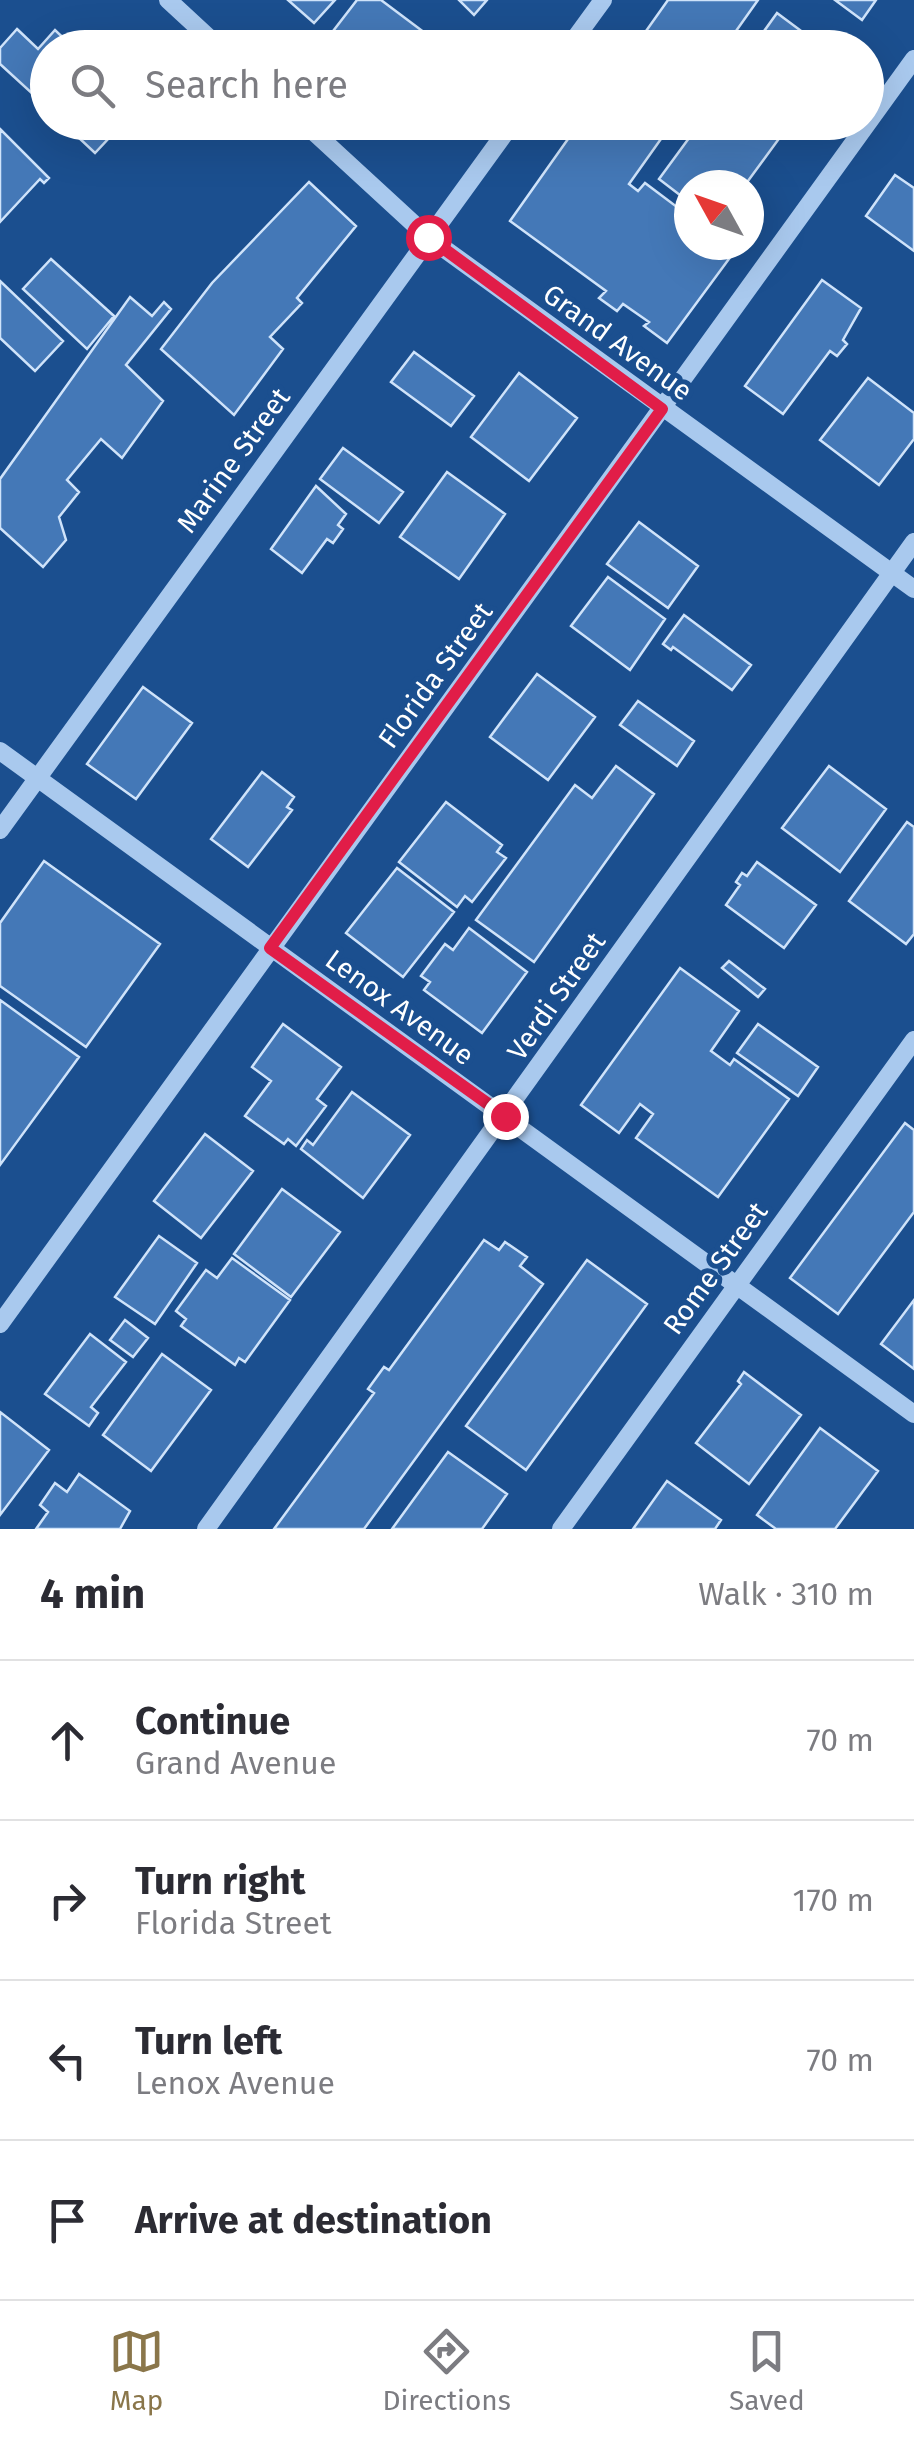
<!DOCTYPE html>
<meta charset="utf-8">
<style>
body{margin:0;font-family:"Fira Sans",sans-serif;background:#f7f7f7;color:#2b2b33}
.compass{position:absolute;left:674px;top:170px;width:90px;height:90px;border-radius:50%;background:#fff;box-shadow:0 10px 40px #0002;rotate:310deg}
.stop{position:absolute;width:30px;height:30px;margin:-22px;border:8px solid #e11d48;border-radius:50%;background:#fff}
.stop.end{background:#e11d48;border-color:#fff;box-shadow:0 2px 10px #0008}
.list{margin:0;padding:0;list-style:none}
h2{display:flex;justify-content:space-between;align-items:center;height:130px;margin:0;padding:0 40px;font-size:42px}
h2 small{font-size:32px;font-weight:400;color:#7c7c81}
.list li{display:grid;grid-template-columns:65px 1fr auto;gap:30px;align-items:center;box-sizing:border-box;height:160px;padding:0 40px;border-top:2px solid #e1e1e2}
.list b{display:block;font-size:38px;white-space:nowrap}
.list p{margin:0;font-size:32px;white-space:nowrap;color:#7c7c81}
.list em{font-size:32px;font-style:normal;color:#7c7c81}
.icon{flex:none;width:55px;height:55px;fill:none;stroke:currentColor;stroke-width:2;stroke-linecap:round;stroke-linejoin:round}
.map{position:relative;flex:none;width:914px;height:1529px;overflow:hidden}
.search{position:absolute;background:#fff;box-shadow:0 10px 40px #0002;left:30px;right:30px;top:30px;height:110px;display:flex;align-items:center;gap:25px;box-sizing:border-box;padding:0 35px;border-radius:55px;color:#7c7c81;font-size:38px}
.sheet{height:770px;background:#fff}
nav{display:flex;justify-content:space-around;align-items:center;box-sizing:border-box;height:140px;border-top:2px solid #e1e1e2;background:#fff;font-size:28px;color:#7c7c81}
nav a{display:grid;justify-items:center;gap:5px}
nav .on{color:#8a764a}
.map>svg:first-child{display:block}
.building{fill:#4478b7;stroke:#cfe3fa;stroke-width:2.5}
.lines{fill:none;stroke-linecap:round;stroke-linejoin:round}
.minor{stroke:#a9c9ee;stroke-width:18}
.route{stroke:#e11d48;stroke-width:12}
.labels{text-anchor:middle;stroke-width:10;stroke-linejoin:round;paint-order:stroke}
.street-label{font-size:28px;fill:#fff;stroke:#1b4f8f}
</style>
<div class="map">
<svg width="914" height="1529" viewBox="0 0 914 1529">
<rect width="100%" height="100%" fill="#1b4f8f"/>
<path class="building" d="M 288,0 L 335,0 L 314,23 Z
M 357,0 L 381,0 L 445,48 L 320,48 Z
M 459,0 L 487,0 L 474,15 Z
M 668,0 L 758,0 L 724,48 L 634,48 Z
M 835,0 L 876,0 L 862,20 Z
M 777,13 L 824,48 L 752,48 Z
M 17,29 L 38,49 L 55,30 L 74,48 L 48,48 L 48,108 L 0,64 L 0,48 Z
M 62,122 L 105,122 L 99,128 L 109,138 L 95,153 Z
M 580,122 L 673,122 L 629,184 L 638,191 L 645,183 L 689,216 L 689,245 L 737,248 L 667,343 L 644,326 L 649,322 L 623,304 L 617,311 L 599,298 L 606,291 L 510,221 Z
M 690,122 L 786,122 L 789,125 L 745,185 L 689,185 L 689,202 L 659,179 L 692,134 L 685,129 Z
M 0,129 L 49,178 L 44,183 L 40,179 L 0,222 Z
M 895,175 L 914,188 L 914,251 L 866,216 Z
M 309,182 L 356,226 L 297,298 L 302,303 L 270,337 L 283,349 L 234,415 L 161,349 L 212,283 Z
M 51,259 L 114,316 L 87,349 L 23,289 Z
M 822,280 L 861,308 L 843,340 L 847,344 L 837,356 L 830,351 L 783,414 L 745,386 Z
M 0,281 L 63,341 L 35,371 L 0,338 Z
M 130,297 L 152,316 L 164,302 L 171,309 L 126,365 L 163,401 L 122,458 L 101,439 L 67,480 L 79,492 L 59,517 L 66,540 L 43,567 L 0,528 L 0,479 Z
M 414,352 L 474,396 L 451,426 L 391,382 Z
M 519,373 L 577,418 L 529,481 L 471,437 Z
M 868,378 L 914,413 L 914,439 L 879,485 L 820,440 Z
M 343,448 L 403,492 L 379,523 L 320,479 Z
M 447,472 L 505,514 L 459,579 L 400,537 Z
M 316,486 L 346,514 L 338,525 L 343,529 L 333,543 L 327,539 L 302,573 L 271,549 Z
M 639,522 L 698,566 L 668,608 L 607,564 Z
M 608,577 L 665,619 L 630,670 L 571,626 Z
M 684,615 L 751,665 L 732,690 L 673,647 L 671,650 L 663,644 Z
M 537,674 L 595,717 L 548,780 L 490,737 Z
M 143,687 L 192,723 L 136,799 L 87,764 Z
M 638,701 L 694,741 L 677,766 L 620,725 Z
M 616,766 L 654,794 L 534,962 L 476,920 L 575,785 L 592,798 Z
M 829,766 L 886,809 L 840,872 L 782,828 Z
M 262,772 L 294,797 L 287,807 L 292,810 L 248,867 L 211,839 Z
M 446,802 L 502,845 L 497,852 L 506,858 L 472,902 L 465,896 L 457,907 L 399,862 Z
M 907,822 L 914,827 L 914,934 L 906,944 L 849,901 Z
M 44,861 L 160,944 L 86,1047 L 0,986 L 0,923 Z
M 757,862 L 816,905 L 784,948 L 726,905 L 740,885 L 736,882 L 742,873 L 747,876 Z
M 397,868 L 454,912 L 403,977 L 346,933 Z
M 469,928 L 527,972 L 482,1033 L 424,990 L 430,982 L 421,976 L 445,944 L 453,950 Z
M 729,961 L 765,989 L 758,997 L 722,968 Z
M 680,968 L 739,1011 L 711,1051 L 730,1065 L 734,1059 L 789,1099 L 718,1197 L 636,1138 L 653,1114 L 640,1104 L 619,1133 L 581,1105 Z
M 0,1000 L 79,1057 L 0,1165 Z
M 283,1024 L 341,1067 L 317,1099 L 326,1106 L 296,1146 L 288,1139 L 284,1144 L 245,1116 L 271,1081 L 252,1067 Z
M 758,1024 L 818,1067 L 798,1096 L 737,1053 Z
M 352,1092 L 410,1135 L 363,1198 L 301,1149 L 307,1140 L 313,1145 Z
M 905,1123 L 914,1130 L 914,1212 L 838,1314 L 790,1278 Z
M 205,1134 L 253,1171 L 201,1238 L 154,1201 Z
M 282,1189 L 340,1232 L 291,1297 L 234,1254 Z
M 159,1236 L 197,1263 L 155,1324 L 115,1297 Z
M 484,1240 L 499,1250 L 505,1242 L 527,1257 L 520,1266 L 543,1284 L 364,1529 L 274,1529 L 374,1393 L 368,1389 L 384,1367 L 389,1370 Z
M 232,1258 L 290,1300 L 245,1362 L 239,1358 L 235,1365 L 181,1326 L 186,1319 L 176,1311 L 206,1270 L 217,1278 Z
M 587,1260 L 647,1304 L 526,1470 L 466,1426 Z
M 914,1300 L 914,1369 L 881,1344 Z
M 125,1320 L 148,1338 L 133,1357 L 110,1340 Z
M 90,1334 L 126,1362 L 91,1407 L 98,1413 L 89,1426 L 45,1394 Z
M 162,1354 L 211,1390 L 151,1471 L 103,1435 Z
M 744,1372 L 801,1415 L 749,1484 L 696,1443 L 741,1384 L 738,1381 Z
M 0,1412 L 49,1450 L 0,1515 Z
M 820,1428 L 878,1471 L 835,1529 L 776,1529 L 757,1515 Z
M 448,1452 L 507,1494 L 482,1529 L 392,1529 Z
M 79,1474 L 130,1511 L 120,1529 L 36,1529 L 48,1512 L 40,1505 L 55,1483 L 67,1492 Z
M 667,1481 L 721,1520 L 715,1529 L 633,1529 Z"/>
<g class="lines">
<path class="minor" d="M 168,0 L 220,48
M 568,48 L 603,0
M 303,122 L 428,237 L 914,589
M 0,751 L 914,1414
M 0,830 L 513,122
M 0,1324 L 914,59
M 206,1529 L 914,542
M 561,1529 L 914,1040"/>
</g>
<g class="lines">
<path class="route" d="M 428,237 L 662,409 L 270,948 L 505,1116"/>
</g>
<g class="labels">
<g class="street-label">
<text transform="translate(618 342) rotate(36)" y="10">Grand Avenue</text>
<text transform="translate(233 460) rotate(-54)" y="10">Marine Street</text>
<text transform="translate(435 675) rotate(-54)" y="10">Florida Street</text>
<text transform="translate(556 996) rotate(-55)" y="10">Verdi Street</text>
<text transform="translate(400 1007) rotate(36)" y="10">Lenox Avenue</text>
<text transform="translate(715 1268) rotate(-54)" y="10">Rome Street</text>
</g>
</g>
</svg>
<svg class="compass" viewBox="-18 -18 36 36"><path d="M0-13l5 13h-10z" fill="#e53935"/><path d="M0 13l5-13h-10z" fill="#7c7c81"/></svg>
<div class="stop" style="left:428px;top:237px"></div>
<div class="stop end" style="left:505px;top:1116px"></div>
<div class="search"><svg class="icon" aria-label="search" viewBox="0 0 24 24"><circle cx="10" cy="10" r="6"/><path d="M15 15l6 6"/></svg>Search here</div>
</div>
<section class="sheet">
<h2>4 min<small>Walk · 310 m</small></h2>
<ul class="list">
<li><svg class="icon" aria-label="ahead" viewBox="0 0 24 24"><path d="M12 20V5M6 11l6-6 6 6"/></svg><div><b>Continue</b><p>Grand Avenue</p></div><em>70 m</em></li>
<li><svg class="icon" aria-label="right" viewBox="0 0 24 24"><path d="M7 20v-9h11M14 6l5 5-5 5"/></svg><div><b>Turn right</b><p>Florida Street</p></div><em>170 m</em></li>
<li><svg class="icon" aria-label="left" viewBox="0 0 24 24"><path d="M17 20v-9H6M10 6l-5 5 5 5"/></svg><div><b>Turn left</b><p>Lenox Avenue</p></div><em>70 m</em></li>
<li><svg class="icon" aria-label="arrive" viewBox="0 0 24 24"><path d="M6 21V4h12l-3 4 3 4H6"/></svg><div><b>Arrive at destination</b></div></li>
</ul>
</section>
<nav>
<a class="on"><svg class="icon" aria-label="map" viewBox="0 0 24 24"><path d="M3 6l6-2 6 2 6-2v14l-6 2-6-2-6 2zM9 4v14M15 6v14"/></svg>Map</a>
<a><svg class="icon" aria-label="directions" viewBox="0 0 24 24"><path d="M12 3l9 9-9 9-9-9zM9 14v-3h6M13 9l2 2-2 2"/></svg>Directions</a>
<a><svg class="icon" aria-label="saved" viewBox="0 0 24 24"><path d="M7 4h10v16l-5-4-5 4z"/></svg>Saved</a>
</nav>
